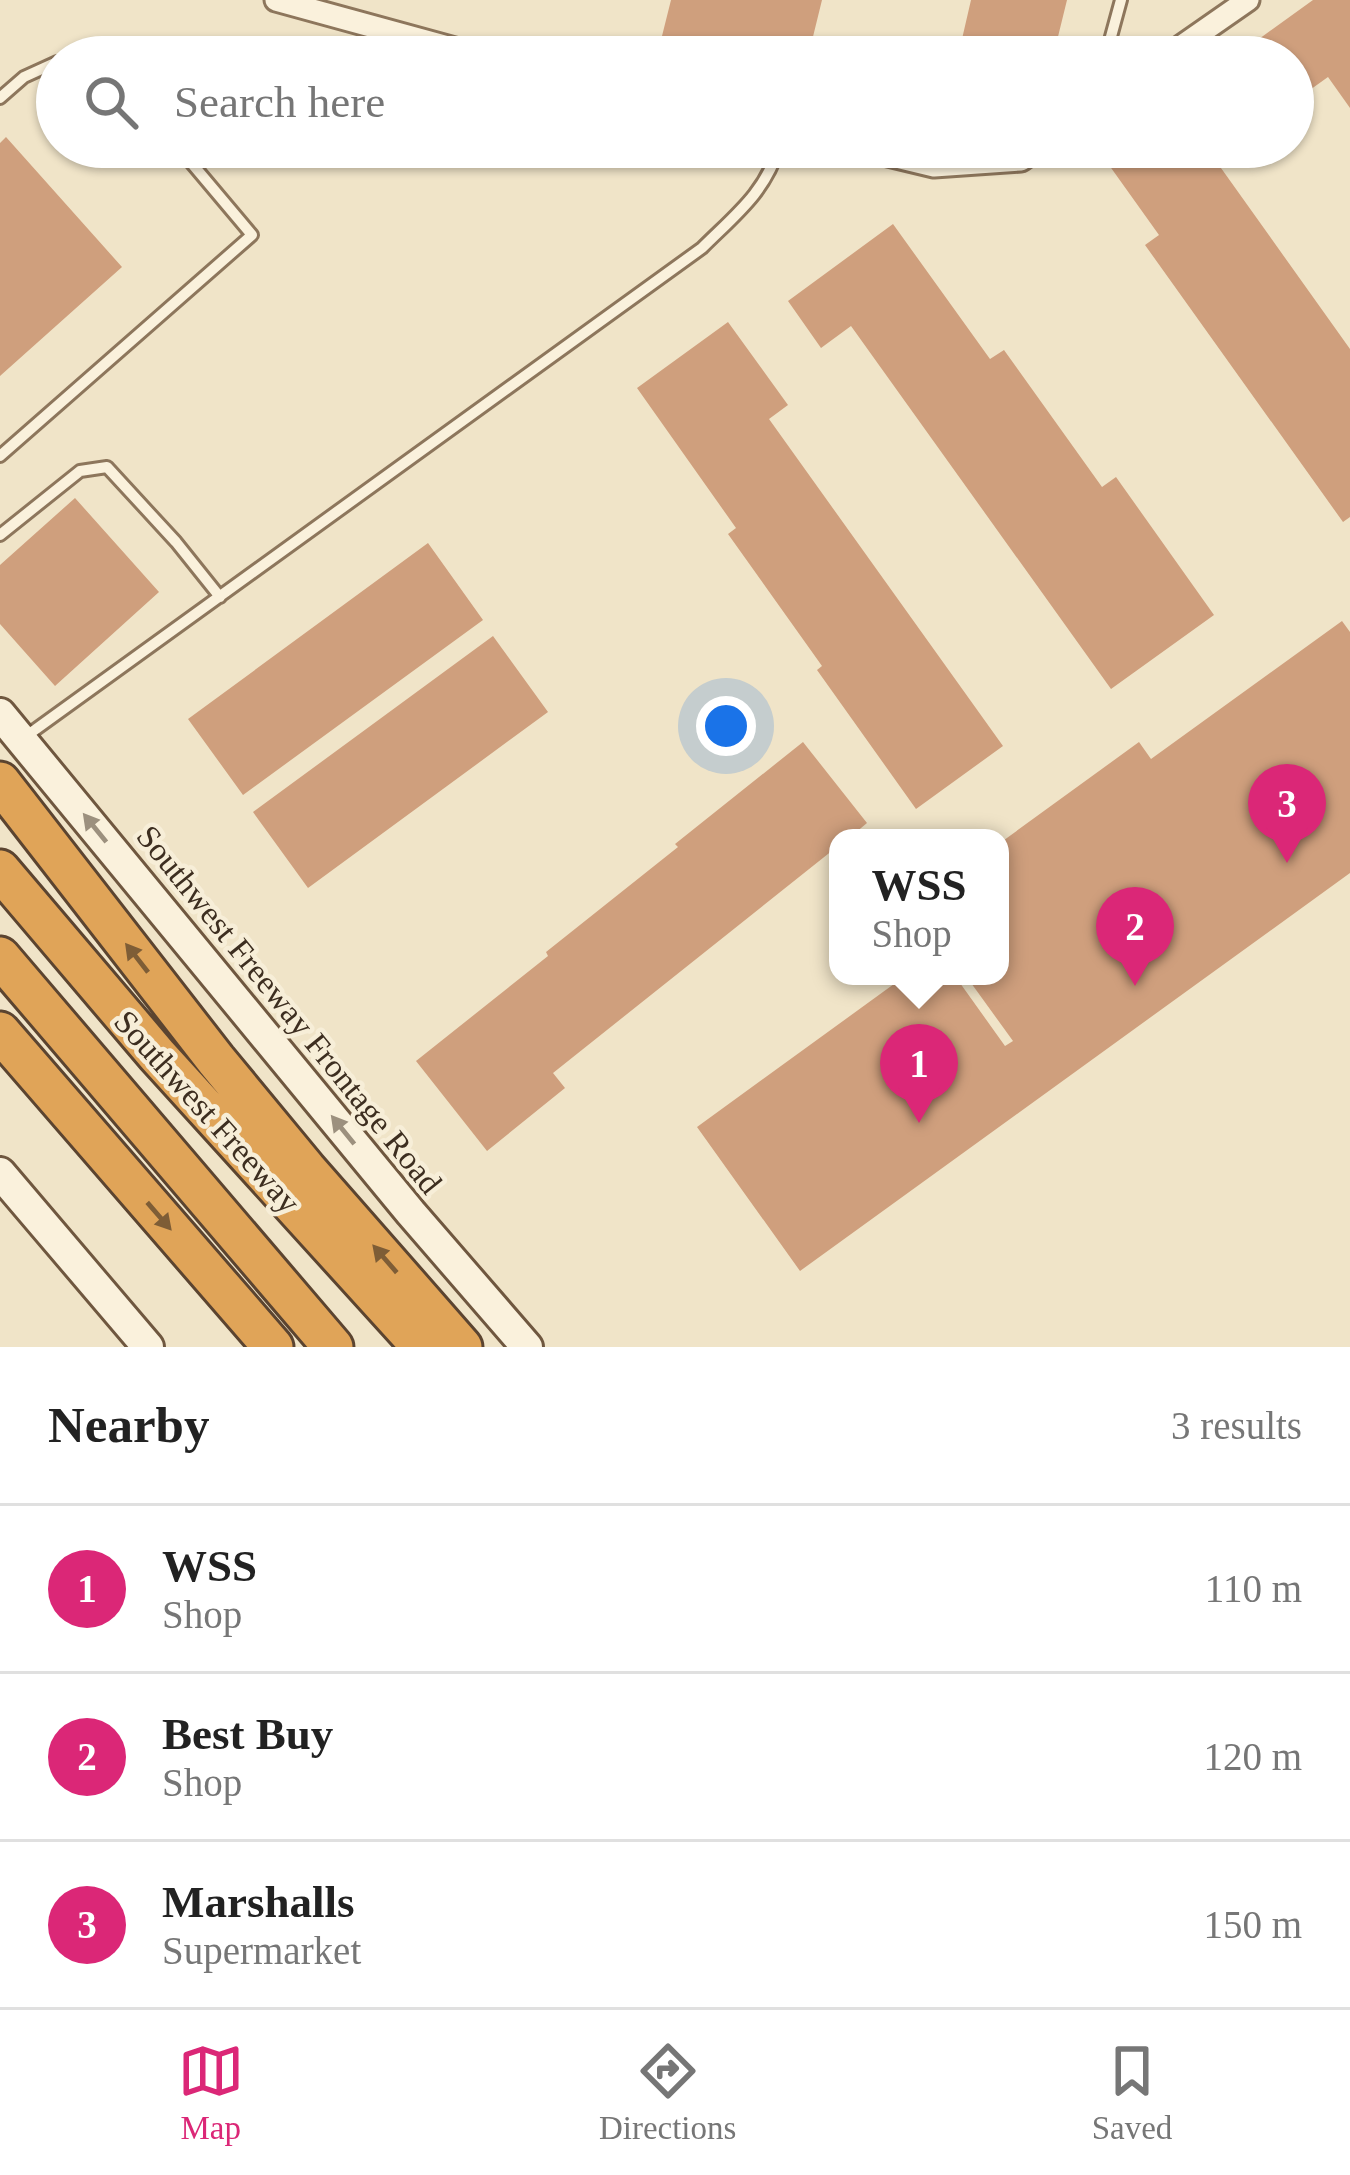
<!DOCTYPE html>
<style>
body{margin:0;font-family:"Times New Roman",serif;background:#f2f2f2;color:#222}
.you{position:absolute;left:726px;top:726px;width:42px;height:42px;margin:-30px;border:9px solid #fff;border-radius:50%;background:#1a73e8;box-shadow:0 0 0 18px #1a73e833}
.badge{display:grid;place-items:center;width:78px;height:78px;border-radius:50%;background:#db2777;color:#fff;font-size:39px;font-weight:700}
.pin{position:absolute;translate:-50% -99px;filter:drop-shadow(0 3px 6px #0008)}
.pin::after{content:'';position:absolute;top:63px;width:42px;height:36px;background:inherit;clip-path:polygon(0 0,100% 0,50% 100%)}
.popup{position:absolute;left:829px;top:829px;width:180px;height:156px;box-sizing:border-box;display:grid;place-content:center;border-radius:24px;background:#fff;filter:drop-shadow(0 3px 9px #0005);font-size:39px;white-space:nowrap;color:#767676}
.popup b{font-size:45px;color:#222}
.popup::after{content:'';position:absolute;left:50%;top:100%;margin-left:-24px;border:24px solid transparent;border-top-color:#fff}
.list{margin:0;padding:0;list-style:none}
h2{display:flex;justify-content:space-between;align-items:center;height:156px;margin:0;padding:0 48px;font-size:51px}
h2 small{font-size:39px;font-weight:400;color:#767676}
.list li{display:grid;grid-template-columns:78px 1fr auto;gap:36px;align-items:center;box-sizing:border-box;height:168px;padding:0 48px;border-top:3px solid #e0e0e0}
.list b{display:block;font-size:45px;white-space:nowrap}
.list p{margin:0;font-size:39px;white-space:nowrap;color:#767676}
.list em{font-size:39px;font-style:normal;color:#767676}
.icon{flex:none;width:66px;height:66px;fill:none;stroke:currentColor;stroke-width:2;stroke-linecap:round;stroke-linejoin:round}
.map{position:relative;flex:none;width:1350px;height:1347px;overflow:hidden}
.search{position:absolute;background:#fff;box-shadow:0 3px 9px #0004;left:36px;right:36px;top:36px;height:132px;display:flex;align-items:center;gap:30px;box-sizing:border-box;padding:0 42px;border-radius:66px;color:#767676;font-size:45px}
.sheet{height:660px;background:#fff}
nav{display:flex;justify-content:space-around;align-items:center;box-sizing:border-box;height:168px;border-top:3px solid #e0e0e0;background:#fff;font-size:33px;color:#767676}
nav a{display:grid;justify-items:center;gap:6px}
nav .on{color:#db2777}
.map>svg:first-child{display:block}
.building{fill:#cf9f7d}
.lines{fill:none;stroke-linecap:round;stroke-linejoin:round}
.service-casing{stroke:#8d765c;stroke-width:16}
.minor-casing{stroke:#8d765c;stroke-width:27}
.secondary-casing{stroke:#6f573f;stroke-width:36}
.motorway-casing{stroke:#5b4430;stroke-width:45}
.service{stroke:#faf1dc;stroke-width:10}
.minor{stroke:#faf1dc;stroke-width:21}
.secondary{stroke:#faf1dc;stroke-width:30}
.motorway{stroke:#e0a458;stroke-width:39}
.oneway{fill:#9c907e}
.oneway2{fill:#7e5d36}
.labels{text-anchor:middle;stroke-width:9;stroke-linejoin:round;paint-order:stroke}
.street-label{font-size:33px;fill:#3d2e20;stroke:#f7eed8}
</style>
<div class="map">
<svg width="1350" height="1347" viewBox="0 0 1350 1347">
<rect width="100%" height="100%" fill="#f0e4c8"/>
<path class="building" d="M 671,0 L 822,0 L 808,57 L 747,57 L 662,36 Z
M 971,0 L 1067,0 L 1053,57 L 1037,57 L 962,39 Z
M 1313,0 L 1350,0 L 1350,108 L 1328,77 L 1293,102 L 1293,57 L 1261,57 L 1252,44 Z
M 6,137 L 122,267 L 0,376 L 0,143 Z
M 1119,147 L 1234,147 L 1216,161 L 1350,349 L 1350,517 L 1343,522 L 1145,245 L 1159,235 L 1104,158 Z
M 893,224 L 990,359 L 1004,350 L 1102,487 L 1116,477 L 1214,615 L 1111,689 L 851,326 L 821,348 L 788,301 Z
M 728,322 L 788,405 L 769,419 L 1003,746 L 916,809 L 817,670 L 822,666 L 728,534 L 736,528 L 637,388 Z
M 75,498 L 159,592 L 55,686 L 0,624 L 0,565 Z
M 428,543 L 483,620 L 243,795 L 188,719 Z
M 1342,621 L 1350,632 L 1350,873 L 800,1271 L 697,1127 L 905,976 L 955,976 L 1005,1046 L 1013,1041 L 966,976 L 1000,976 L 1000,843 L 1139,742 L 1151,759 Z
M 493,636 L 548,712 L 308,888 L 253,812 Z
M 803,742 L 867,823 L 849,838 L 838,838 L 838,846 L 553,1073 L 565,1088 L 487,1151 L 416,1061 L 548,956 L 546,952 L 678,847 L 675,844 Z"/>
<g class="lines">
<g class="service-casing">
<path id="service" d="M 68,57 L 78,52 L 100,57
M 1118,57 L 1109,44 L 1121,0
M 0,98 L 24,77 L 57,62
M 0,456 L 252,235 L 178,147
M 0,535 L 80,471 L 107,467 L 176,542 L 220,597
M 25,737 L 702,248 C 735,215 765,193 779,147"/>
</g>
<g class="minor-casing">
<path id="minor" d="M 276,0 L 484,57
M 1166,57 L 1248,0
M 855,147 L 934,166 L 1021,160 L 1039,147"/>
</g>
<g class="secondary-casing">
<path id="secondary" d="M 0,714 L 411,1213 L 527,1347
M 0,1173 L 148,1347"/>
</g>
<g class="motorway-casing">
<path id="motorway" d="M 0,782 L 216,1060 L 306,1169 L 462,1347
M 0,870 L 157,1055 L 422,1347
M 0,957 L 333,1347
M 0,1032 L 273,1347"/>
</g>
<use href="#service" class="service"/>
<use href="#minor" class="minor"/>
<use href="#secondary" class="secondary"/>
<use href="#motorway" class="motorway"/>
</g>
<defs><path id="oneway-solid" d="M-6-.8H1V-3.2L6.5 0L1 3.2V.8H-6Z" transform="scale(3)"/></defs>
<g class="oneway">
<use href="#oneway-solid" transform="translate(95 828) rotate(-129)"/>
<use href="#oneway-solid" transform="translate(343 1130) rotate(-129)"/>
</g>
<g class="oneway2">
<use href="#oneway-solid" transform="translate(137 958) rotate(-128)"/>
<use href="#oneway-solid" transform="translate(159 1216) rotate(49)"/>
<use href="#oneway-solid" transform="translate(385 1259) rotate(-131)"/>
</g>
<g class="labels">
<g class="street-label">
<text transform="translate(290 1009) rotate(51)" y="12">Southwest Freeway Frontage Road</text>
<text transform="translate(208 1111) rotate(48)" y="12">Southwest Freeway</text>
</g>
</g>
</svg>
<div class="you"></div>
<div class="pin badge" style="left:919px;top:1123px">1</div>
<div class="popup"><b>WSS</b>Shop</div>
<div class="pin badge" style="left:1135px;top:986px">2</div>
<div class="pin badge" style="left:1287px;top:863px">3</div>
<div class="search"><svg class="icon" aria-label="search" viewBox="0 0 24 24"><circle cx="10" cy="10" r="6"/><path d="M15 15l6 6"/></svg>Search here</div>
</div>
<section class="sheet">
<h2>Nearby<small>3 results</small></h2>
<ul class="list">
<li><span class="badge">1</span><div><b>WSS</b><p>Shop</p></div><em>110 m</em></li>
<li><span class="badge">2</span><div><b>Best Buy</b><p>Shop</p></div><em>120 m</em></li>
<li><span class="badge">3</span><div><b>Marshalls</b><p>Supermarket</p></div><em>150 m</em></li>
</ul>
</section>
<nav>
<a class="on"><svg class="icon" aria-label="map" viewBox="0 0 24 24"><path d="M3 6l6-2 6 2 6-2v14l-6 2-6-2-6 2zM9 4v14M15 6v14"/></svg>Map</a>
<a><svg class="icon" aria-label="directions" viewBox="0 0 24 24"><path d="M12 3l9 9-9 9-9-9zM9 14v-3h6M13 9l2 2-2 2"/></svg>Directions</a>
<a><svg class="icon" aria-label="saved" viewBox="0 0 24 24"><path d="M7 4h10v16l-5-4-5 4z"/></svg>Saved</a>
</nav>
